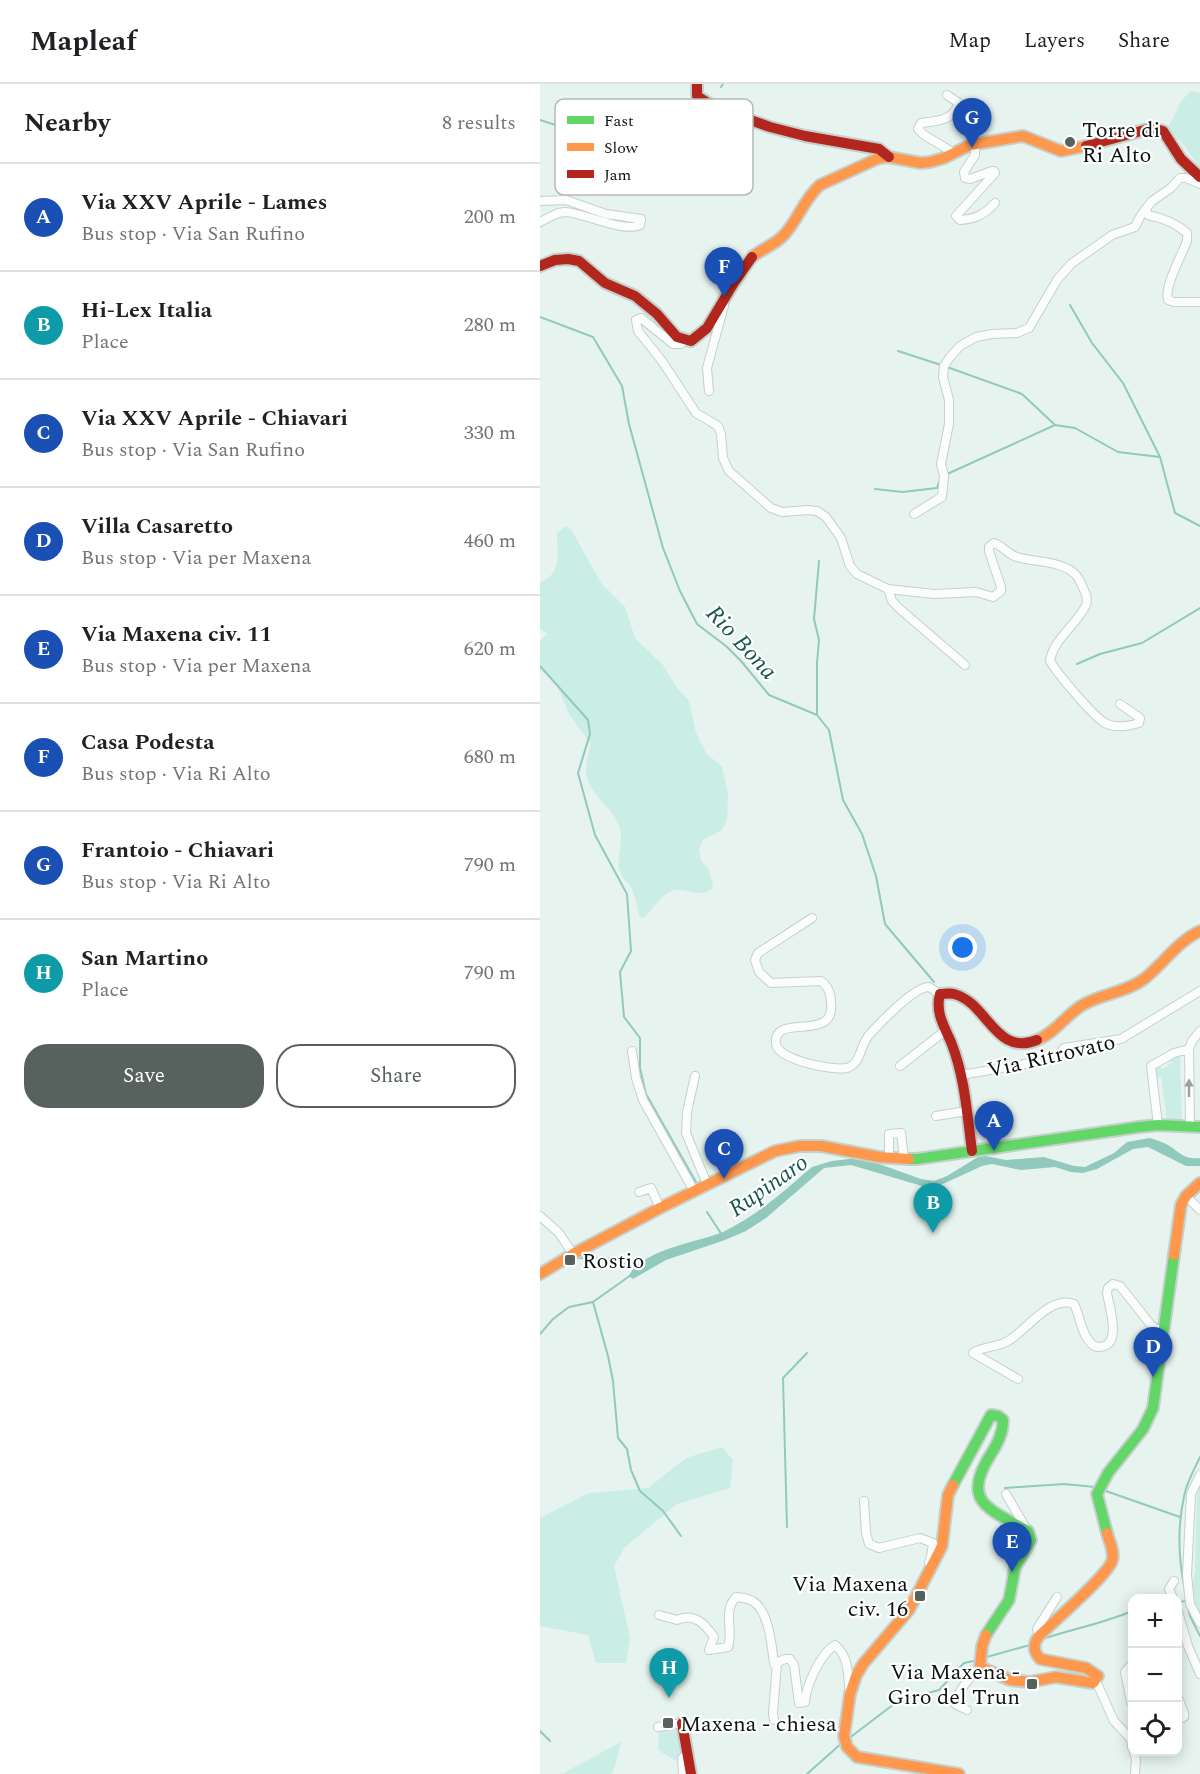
<!DOCTYPE html>
<meta charset="utf-8">
<style>
body{margin:0;font-family:Spectral,serif;background:#f6f6f6;color:#202124}
.controls{position:absolute;right:18px;bottom:18px;display:grid;overflow:hidden;border-radius:12px;box-shadow:0 3px 15px #0003}
.controls button{width:54px;height:54px;display:grid;place-items:center;padding:0;border:0;border-bottom:2px solid #e0e0e0;background:#fff;color:#202124;font:30px sans-serif}
.you{position:absolute;left:423px;top:864px;width:21px;height:21px;margin:-15px;border:4px solid #fff;border-radius:50%;background:#1a73e8;box-shadow:0 0 0 9px #1a73e833}
.badge{display:grid;place-items:center;width:39px;height:39px;border-radius:50%;background:#57615e;color:#fff;font-size:20px;font-weight:700}
.pin{position:absolute;translate:-50% -50px;filter:drop-shadow(0 2px 3px #0008)}
.pin::after{content:'';position:absolute;top:32px;width:21px;height:18px;background:inherit;clip-path:polygon(0 0,100% 0,50% 100%)}
.list{margin:0;padding:0;list-style:none}
h2{display:flex;justify-content:space-between;align-items:center;height:78px;margin:0;padding:0 24px;font-size:26px}
h2 small{font-size:20px;font-weight:400;color:#757577}
.list li{display:grid;grid-template-columns:39px 1fr auto;gap:18px;align-items:center;box-sizing:border-box;height:108px;padding:0 24px;border-top:2px solid #e0e0e0}
.list b{display:block;font-size:22px;white-space:nowrap}
.list p{margin:0;font-size:20px;white-space:nowrap;color:#757577}
.list em{font-size:20px;font-style:normal;color:#757577}
.actions{display:flex;gap:12px;padding:18px 24px}
.actions a{flex:1;padding:14px 0;border:2px solid #57615e;border-radius:24px;text-align:center;font-size:21px;color:#57615e}
.actions .main{background:#57615e;color:#fff}
.icon{flex:none;width:33px;height:33px;fill:none;stroke:currentColor;stroke-width:2;stroke-linecap:round;stroke-linejoin:round}
.map{position:relative;flex:none;width:660px;height:1690px;overflow:hidden}
header{display:flex;align-items:center;gap:36px;box-sizing:border-box;height:84px;padding:0 30px;background:#fff;border-bottom:2px solid #e0e0e0}
header strong{font-size:28px}
nav{display:flex;gap:33px;margin-inline-start:auto;font-size:21px}
main{display:flex}
aside{flex:1;background:#fff}
.map>svg:first-child{display:block}
.green{fill:#caeee5}
.water{fill:#91c9bc}
.lines{fill:none;stroke-linecap:round;stroke-linejoin:round}
.stream{stroke:#91c9bc;stroke-width:2}
.street-casing{stroke:#c5d0cc;stroke-width:10}
.fast-casing{stroke:#c5d0cc;stroke-width:14}
.slow-casing{stroke:#c5d0cc;stroke-width:14}
.jam-casing{stroke:#c5d0cc;stroke-width:14}
.street{stroke:#fbfdfd;stroke-width:8}
.fast{stroke:#63d668;stroke-width:10}
.slow{stroke:#ff974d;stroke-width:10}
.jam{stroke:#b3261e;stroke-width:10}
.oneway{fill:#9b9f9e}
.poi-dot{fill:#57615e;stroke:#fff;stroke-width:2}
.labels{text-anchor:middle;stroke-width:4.5;stroke-linejoin:round;paint-order:stroke}
.poi-label{font-size:22px;fill:#0a1210;stroke:#fff;text-anchor:start}
.street-label{font-size:22px;fill:#0a1210;stroke:#fff}
.water-label{font-size:24px;font-style:italic;fill:#1a584c;stroke:#fff}
.key{fill:#fff;stroke:#b6b8b7;stroke-width:1.5}
.key-label{font-size:16px;fill:#0a1210}
</style>
<header>
<strong>Mapleaf</strong>
<nav><a>Map</a><a>Layers</a><a>Share</a></nav>
</header>
<main>
<aside>
<h2>Nearby<small>8 results</small></h2>
<ul class="list">
<li><span class="badge" style="background:#1a4fb4">A</span><div><b>Via XXV Aprile - Lames</b><p>Bus stop · Via San Rufino</p></div><em>200 m</em></li>
<li><span class="badge" style="background:#0f9aa8">B</span><div><b>Hi-Lex Italia</b><p>Place</p></div><em>280 m</em></li>
<li><span class="badge" style="background:#1a4fb4">C</span><div><b>Via XXV Aprile - Chiavari</b><p>Bus stop · Via San Rufino</p></div><em>330 m</em></li>
<li><span class="badge" style="background:#1a4fb4">D</span><div><b>Villa Casaretto</b><p>Bus stop · Via per Maxena</p></div><em>460 m</em></li>
<li><span class="badge" style="background:#1a4fb4">E</span><div><b>Via Maxena civ. 11</b><p>Bus stop · Via per Maxena</p></div><em>620 m</em></li>
<li><span class="badge" style="background:#1a4fb4">F</span><div><b>Casa Podesta</b><p>Bus stop · Via Ri Alto</p></div><em>680 m</em></li>
<li><span class="badge" style="background:#1a4fb4">G</span><div><b>Frantoio - Chiavari</b><p>Bus stop · Via Ri Alto</p></div><em>790 m</em></li>
<li><span class="badge" style="background:#0f9aa8">H</span><div><b>San Martino</b><p>Place</p></div><em>790 m</em></li>
</ul>
<div class="actions"><a class="main">Save</a><a>Share</a></div>
</aside>
<div class="map">
<svg width="660" height="1690" viewBox="0 0 660 1690">
<rect width="100%" height="100%" fill="#e6f3ef"/>
<path class="green" d="M 651,7 L 660,9 L 660,84 L 646,64 L 627,44 C 638,29 636,20 651,7 Z
M 26,442 L 31,445 L 61,499 L 85,523 L 95,554 L 123,581 L 137,604 L 149,617 L 156,649 L 166,669 L 182,683 L 188,710 L 187,736 L 182,746 L 163,756 L 159,765 L 161,776 L 168,784 L 173,800 L 172,805 C 159,816 143,800 129,808 C 120,813 112,826 105,833 L 100,834 C 97,825 96,812 91,803 C 88,798 82,794 80,788 C 75,774 85,760 79,742 C 71,720 44,709 46,682 C 47,675 49,667 51,660 L 30,632 L 15,597 L 0,586 L 0,557 L 8,550 L 0,545 L 0,499 C 23,488 17,471 17,449 Z
M 640,972 L 642,1037 L 627,1037 L 621,993 L 616,993 L 615,982 L 619,980 L 622,985 L 632,979 L 629,974 Z
M 182,1363 L 193,1376 L 190,1404 L 137,1420 L 85,1463 L 74,1482 L 90,1554 L 86,1579 L 56,1579 L 48,1551 L 0,1542 L 0,1434 L 49,1409 L 108,1404 L 146,1374 Z
M 660,1403 L 660,1530 L 651,1515 L 655,1486 L 657,1409 Z
M 133,1642 L 144,1665 L 136,1677 L 118,1666 L 119,1644 Z
M 81,1658 L 74,1685 L 71,1690 L 22,1690 Z"/>
<path class="water" d="M 610,1054 C 615,1056 620,1057 624,1059 C 639,1066 641,1076 660,1074 L 660,1082 L 646,1082 L 608,1063 L 593,1065 L 557,1085 L 543,1089 L 531,1088 L 515,1083 L 481,1086 L 452,1080 L 442,1082 L 392,1105 L 311,1081 L 284,1084 L 226,1134 L 206,1147 L 185,1156 L 126,1176 L 93,1195 L 89,1192 C 100,1166 159,1158 183,1148 C 217,1132 244,1107 272,1083 L 292,1077 L 318,1074 L 342,1081 L 381,1095 L 394,1097 L 407,1092 L 438,1073 L 445,1072 L 466,1076 L 504,1073 L 534,1082 L 545,1083 L 574,1069 L 587,1058 Z"/>
<g class="lines">
<path class="stream" d="M 181,3 L 183,0
M 0,36 L 34,47 L 53,48 L 80,38
M 530,221 L 552,259 L 583,299 L 620,373
M 0,233 L 53,253 L 82,302 L 89,340 L 123,464 L 140,507 L 157,540 L 186,562 L 201,577 L 229,611 L 277,631 L 289,646 L 303,716 L 322,750 L 336,792 L 345,840 L 394,898
M 358,267 L 401,281
M 407,283 L 482,310 L 515,341
M 405,391 L 515,341 L 535,344 L 578,368 L 620,373 L 635,429 L 660,442
M 335,405 L 363,408 L 397,404 L 400,395
M 537,580 L 560,570 L 602,559 L 660,524
M 0,582 L 48,636 L 50,650 L 38,689 L 55,751 L 87,810 L 91,867 L 80,888 L 84,933 L 100,954 L 100,984 L 106,1010 L 156,1098
M 277,631 L 277,579 L 279,556 L 274,535 L 279,477
M 167,1128 L 182,1151
M 36,1174 L 77,1175 L 93,1186
M 53,1218 L 68,1272 L 73,1297 L 78,1354 L 87,1365 L 91,1386 L 100,1407 L 123,1427 L 141,1452
M 0,1250 L 13,1235 L 29,1223 L 53,1218 L 91,1191
M 465,1404 L 524,1400 L 555,1403
M 563,1406 L 640,1433
M 247,1443 L 243,1294 L 267,1269
M 645,1507 C 638,1474 637,1441 645,1408 C 648,1396 655,1384 660,1373
M 638,1518 L 647,1517
M 648,1524 L 650,1532 L 660,1552
M 500,1556 C 531,1545 562,1540 592,1527
M 443,1574 L 490,1561
M 0,1647 L 10,1657
M 308,1655 L 358,1617 L 399,1606 L 424,1579 L 438,1576
M 267,1690 L 303,1658"/>
<g class="street-casing">
<path id="street" d="M 407,11 L 419,19 C 413,37 397,37 381,39 L 378,45 L 384,51 L 414,69
M 435,59 L 435,71 L 424,88 L 425,94 L 430,95 L 452,87 L 454,87 L 455,89 L 416,132 L 420,136 C 436,135 445,130 455,119
M 0,117 L 26,116 L 66,130 L 101,135 L 100,141 C 84,149 44,129 25,128 L 18,129 L 0,138
M 606,126 L 608,131 C 623,134 636,139 647,149 L 647,157 C 642,171 624,202 628,216 L 634,218 L 660,218
M 145,256 L 141,260 L 133,260 L 101,234 L 96,236 L 98,247 L 122,277 L 156,329 L 178,342 L 181,350 L 183,374 L 189,387 L 231,424 L 242,428 L 268,426 L 277,427 L 286,433 L 301,454 L 310,482 L 317,490 L 348,505 L 394,510 L 436,508 L 453,513 L 461,507 L 461,503 L 449,467 L 449,463 L 454,459 C 463,462 469,471 477,473 C 494,478 522,477 535,490 C 539,494 542,501 544,506 C 547,512 548,518 545,523 C 535,542 513,556 510,577 C 517,589 555,635 567,640 C 576,644 589,642 599,639 L 600,634 L 580,620
M 169,307 L 167,284 L 184,222
M 374,430 L 402,413 L 404,392 L 401,380 L 409,340 L 409,316 L 403,293 L 404,282 L 410,273 L 420,262 L 436,253 L 452,250 L 477,249 L 489,244 L 517,196 L 531,180 L 572,151 L 595,143 L 601,131 L 612,117 L 631,104 L 640,94 L 646,94 L 660,100
M 348,505 L 352,517 L 361,526 L 425,581
M 272,834 L 218,869 L 215,876 L 219,888 L 231,899 L 281,897 C 288,902 290,908 291,917 C 297,961 232,927 236,960 C 238,976 293,987 307,984 C 313,982 317,978 319,972 C 322,965 324,957 329,951 C 339,940 375,902 389,903 L 400,910
M 649,965 L 650,1043
M 92,967 L 96,994 L 103,1016 L 154,1107
M 360,982 L 406,946
M 421,991 L 515,975 L 524,964 L 581,955 L 660,907
M 155,992 L 147,1028 L 146,1049 L 167,1100
M 396,1032 L 426,1027
M 618,1041 L 611,982 L 634,969 L 649,965 L 652,957 L 660,947
M 349,1074 L 349,1050 L 361,1049 L 364,1075
M 99,1108 L 111,1104 L 120,1124
M 646,1112 L 660,1126
M 0,1132 L 19,1149 L 33,1170
M 478,1295 L 433,1269 C 443,1262 456,1264 468,1257 C 487,1246 510,1211 534,1220 C 540,1231 541,1250 551,1259 C 554,1263 559,1264 564,1262 C 581,1257 569,1222 567,1209 L 568,1204 L 573,1200 L 580,1202 L 611,1241 L 616,1245 L 623,1245
M 660,1391 L 651,1410 L 647,1491 L 650,1520 L 660,1539
M 466,1410 L 487,1446
M 324,1417 L 326,1449 L 329,1460 L 339,1464 L 380,1454 L 393,1459 L 391,1473 L 389,1478
M 633,1514 L 629,1505 L 634,1497
M 638,1528 L 648,1562 L 660,1590
M 119,1531 L 137,1536 C 154,1528 165,1540 174,1553 L 169,1566 L 188,1563 C 194,1546 182,1528 196,1513 C 202,1514 209,1514 214,1518 C 229,1528 232,1563 234,1580 L 245,1575 L 250,1575 L 254,1581 L 259,1619 L 265,1618 C 266,1602 280,1570 295,1561 C 310,1574 307,1590 310,1608
M 499,1552 L 497,1545 L 517,1513
M 556,1597 L 574,1637 L 591,1655 L 592,1663
M 638,1614 L 644,1629 L 644,1633 L 638,1635
M 591,1618 L 585,1588 L 590,1582 L 592,1583
M 427,1626 L 415,1620 C 420,1603 429,1595 440,1583
M 234,1636 L 233,1629 L 237,1579
M 118,1643 L 142,1639
M 594,1668 L 596,1676 L 595,1690
M 143,1690 L 142,1674 L 147,1670"/>
</g>
<g class="fast-casing">
<path id="fast" d="M 369,1075 L 377,1075 L 599,1043 L 618,1041 L 660,1043
M 413,1401 L 451,1331 L 458,1332 L 463,1336 C 463,1349 458,1359 451,1370 C 420,1418 449,1425 488,1447 L 491,1456 L 475,1484 L 469,1516 L 446,1551
M 567,1449 L 557,1410 L 568,1389 L 603,1345 L 613,1324 L 634,1171"/>
</g>
<g class="slow-casing">
<path id="slow" d="M 212,173 C 222,165 236,160 244,151 C 258,136 264,115 280,101 L 339,74 L 349,73 L 381,79 L 390,78 L 404,74 L 430,61 L 483,52 L 521,67 L 546,62
M 497,956 C 515,949 525,932 541,922 C 560,910 585,909 604,895 C 624,879 637,858 660,847
M 634,1171 L 641,1121 L 646,1112 L 660,1099
M 0,1190 L 33,1170 L 120,1124 L 235,1067 L 260,1062 L 281,1062 L 339,1073 L 369,1075
M 413,1401 L 408,1411 L 402,1462 L 369,1526 L 323,1580 L 316,1592 L 310,1610 L 304,1652 L 307,1663 L 317,1673 L 419,1690
M 446,1551 L 442,1562 L 440,1583 L 470,1596 L 490,1598 L 516,1593 L 553,1599 L 558,1592 L 546,1584 L 500,1575 C 493,1567 493,1560 499,1552 C 513,1538 567,1492 572,1477 C 575,1468 569,1457 567,1449"/>
</g>
<g class="jam-casing">
<path id="jam" d="M 157,0 L 157,12 L 174,23 L 230,43 L 265,52 L 339,65 L 349,73
M 546,62 L 612,44 L 623,47 L 641,75 L 660,93
M 0,182 L 15,176 L 28,175 L 39,177 L 65,199 L 95,212 L 117,230 L 137,253 L 151,257 L 167,244 L 195,197 L 212,173
M 432,1067 C 427,1030 425,993 411,958 C 404,942 395,928 400,910 C 405,910 410,909 414,910 C 448,919 455,973 497,956
M 142,1639 L 151,1690"/>
</g>
<use href="#street" class="street"/>
<use href="#fast" class="fast"/>
<use href="#slow" class="slow"/>
<use href="#jam" class="jam"/>
</g>
<defs><path id="oneway-solid" d="M-6-.8H1V-3.2L6.5 0L1 3.2V.8H-6Z" transform="scale(1.5)"/></defs>
<use class="oneway" href="#oneway-solid" transform="translate(649 1004) rotate(-90)"/>
<g class="poi-dot">
<circle cx="530" cy="58" r="6"/>
<rect x="24" y="1170" width="12" height="12" rx="3"/>
<rect x="374" y="1506" width="12" height="12" rx="3"/>
<rect x="486" y="1594" width="12" height="12" rx="3"/>
<rect x="122" y="1633" width="12" height="12" rx="3"/>
</g>
<g class="labels">
<g class="poi-label">
<text x="542" y="53">Torre di<tspan x="542" dy="25">Ri Alto</tspan></text>
<text x="42" y="1184">Rostio</text>
<text x="368" y="1507" text-anchor="end">Via Maxena<tspan x="368" dy="25">civ. 16</tspan></text>
<text x="480" y="1595" text-anchor="end">Via Maxena -<tspan x="480" dy="25">Giro del Trun</tspan></text>
<text x="140" y="1647">Maxena - chiesa</text>
</g>
<g class="street-label">
<text transform="translate(511 971) rotate(-13)" y="8">Via Ritrovato</text>
</g>
<g class="water-label">
<text transform="translate(202 558) rotate(47)" y="8">Rio Bona</text>
<text transform="translate(228 1101) rotate(-35)" y="8">Rupinaro</text>
</g>
</g>
<rect x="15" y="15" width="198" height="96" rx="9" class="key"/>
<rect x="27" y="32" width="27" height="8" fill="#63d668"/>
<rect x="27" y="59" width="27" height="8" fill="#ff974d"/>
<rect x="27" y="86" width="27" height="8" fill="#b3261e"/>
<g class="key-label">
<text x="64" y="42">Fast</text>
<text x="64" y="69">Slow</text>
<text x="64" y="96">Jam</text>
</g>
</svg>
<div class="controls">
<button>+</button>
<button>−</button>
<button><svg class="icon" aria-label="locate" viewBox="0 0 24 24"><circle cx="12" cy="12" r="6"/><path d="M12 2v4M12 18v4M2 12h4M18 12h4"/></svg></button>
</div>
<div class="you"></div>
<div class="pin badge" style="left:454px;top:1067px;background:#1a4fb4">A</div>
<div class="pin badge" style="left:393px;top:1149px;background:#0f9aa8">B</div>
<div class="pin badge" style="left:184px;top:1095px;background:#1a4fb4">C</div>
<div class="pin badge" style="left:613px;top:1293px;background:#1a4fb4">D</div>
<div class="pin badge" style="left:472px;top:1488px;background:#1a4fb4">E</div>
<div class="pin badge" style="left:184px;top:213px;background:#1a4fb4">F</div>
<div class="pin badge" style="left:432px;top:64px;background:#1a4fb4">G</div>
<div class="pin badge" style="left:129px;top:1614px;background:#0f9aa8">H</div>
</div>
</main>
